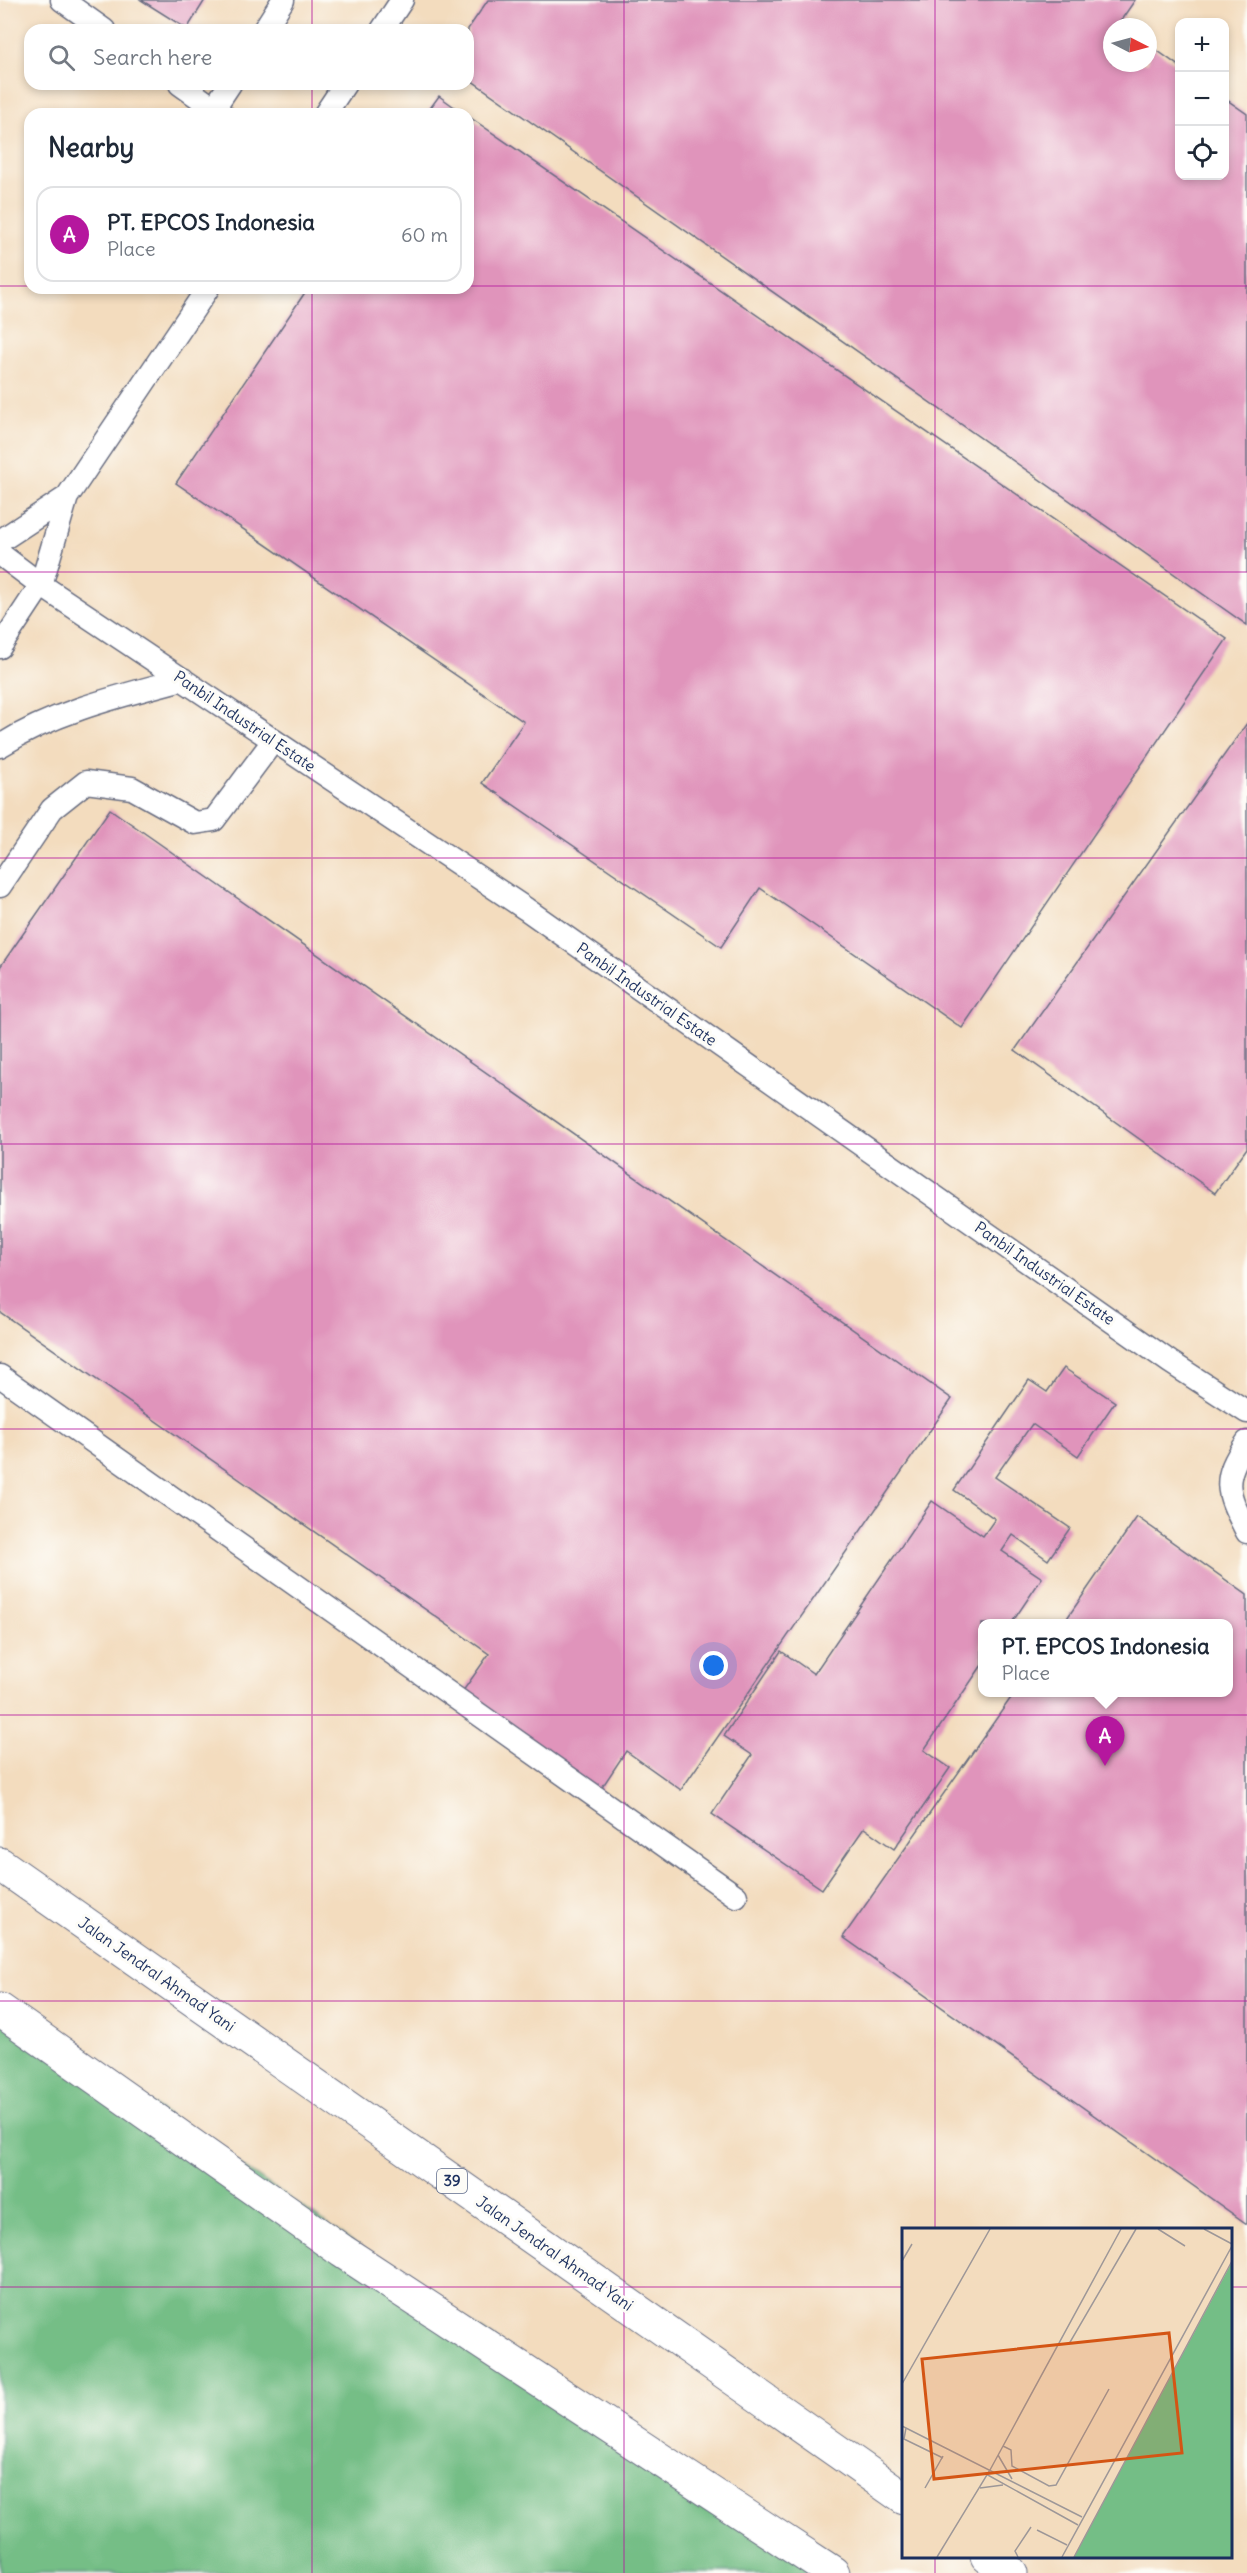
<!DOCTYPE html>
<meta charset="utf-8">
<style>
body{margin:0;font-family:Delius,sans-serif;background:#f2f2f3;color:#1f2937}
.controls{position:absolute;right:18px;top:18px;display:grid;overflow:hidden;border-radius:12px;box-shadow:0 3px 9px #0003}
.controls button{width:54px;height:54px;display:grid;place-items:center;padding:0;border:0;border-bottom:2px solid #e0e1e3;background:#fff;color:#1f2937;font:30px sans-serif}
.compass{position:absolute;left:1103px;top:18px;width:54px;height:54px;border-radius:50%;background:#fff;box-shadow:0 3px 9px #0003;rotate:96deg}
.you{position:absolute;left:714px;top:1666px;width:21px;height:21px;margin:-15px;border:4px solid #fff;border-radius:50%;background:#1a73e8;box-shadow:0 0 0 9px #1a73e833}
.badge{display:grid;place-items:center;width:39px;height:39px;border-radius:50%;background:#b5179e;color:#fff;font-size:20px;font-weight:700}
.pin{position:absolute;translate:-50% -50px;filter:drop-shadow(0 2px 3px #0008)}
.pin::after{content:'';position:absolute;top:32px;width:21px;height:18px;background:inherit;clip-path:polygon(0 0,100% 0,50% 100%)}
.popup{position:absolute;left:978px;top:1619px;width:255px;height:78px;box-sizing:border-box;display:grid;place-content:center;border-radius:12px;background:#fff;filter:drop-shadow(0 2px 4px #0005);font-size:20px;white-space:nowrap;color:#747a83}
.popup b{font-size:22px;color:#1f2937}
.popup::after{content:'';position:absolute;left:50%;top:100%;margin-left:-12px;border:12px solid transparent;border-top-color:#fff}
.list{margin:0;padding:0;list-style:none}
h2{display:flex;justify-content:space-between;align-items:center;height:78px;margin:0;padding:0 24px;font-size:26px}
h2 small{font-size:20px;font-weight:400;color:#747a83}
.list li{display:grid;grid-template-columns:39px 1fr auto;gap:18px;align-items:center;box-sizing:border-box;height:96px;margin:0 12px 12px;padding:0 12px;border:2px solid #e0e1e3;border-radius:18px}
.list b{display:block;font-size:22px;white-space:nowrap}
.list p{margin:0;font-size:20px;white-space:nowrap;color:#747a83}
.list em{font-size:20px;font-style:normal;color:#747a83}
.icon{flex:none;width:33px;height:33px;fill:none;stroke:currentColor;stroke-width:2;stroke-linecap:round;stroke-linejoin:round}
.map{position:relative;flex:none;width:1247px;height:2573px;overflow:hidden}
.search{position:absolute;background:#fff;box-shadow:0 3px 9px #0003;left:24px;top:24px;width:450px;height:66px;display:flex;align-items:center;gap:15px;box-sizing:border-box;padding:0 21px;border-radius:18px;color:#747a83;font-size:22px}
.panel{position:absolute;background:#fff;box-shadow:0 3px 9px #0003;left:24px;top:108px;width:450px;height:186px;border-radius:18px}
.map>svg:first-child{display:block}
.forest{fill:#74be86;stroke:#487672;stroke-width:1.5}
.building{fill:#e094bb}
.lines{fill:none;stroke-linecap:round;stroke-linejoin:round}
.service-casing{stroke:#676c80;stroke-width:25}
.trunk-casing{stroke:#676c80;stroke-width:35}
.service{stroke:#fff;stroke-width:22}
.trunk{stroke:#fff;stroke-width:33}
.grid{fill:none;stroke:#b5179e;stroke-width:1.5;stroke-opacity:0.55}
.labels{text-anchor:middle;stroke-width:6;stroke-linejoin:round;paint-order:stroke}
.shield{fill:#fdfcf7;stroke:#5f6c8c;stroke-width:1.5}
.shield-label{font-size:15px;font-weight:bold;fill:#1b2f5e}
.street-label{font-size:16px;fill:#1b2f5e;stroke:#fdfcf7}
.inset-road{fill:none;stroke:#9d9798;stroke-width:1.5}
.view{fill:#d45514;fill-opacity:0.15;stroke:#d45514;stroke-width:3}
.inset-edge{fill:none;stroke:#1b2f5e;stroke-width:3}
</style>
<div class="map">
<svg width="1247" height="2573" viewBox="0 0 1247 2573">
<rect width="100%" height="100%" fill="#fdfcf7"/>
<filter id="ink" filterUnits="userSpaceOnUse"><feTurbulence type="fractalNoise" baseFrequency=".0167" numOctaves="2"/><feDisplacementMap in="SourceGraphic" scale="12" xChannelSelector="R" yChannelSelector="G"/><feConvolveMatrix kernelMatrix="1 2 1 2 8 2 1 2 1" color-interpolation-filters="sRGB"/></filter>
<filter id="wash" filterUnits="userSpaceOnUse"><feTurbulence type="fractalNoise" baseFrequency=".008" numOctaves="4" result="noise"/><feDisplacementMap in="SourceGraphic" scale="24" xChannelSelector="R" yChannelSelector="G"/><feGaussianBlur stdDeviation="1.35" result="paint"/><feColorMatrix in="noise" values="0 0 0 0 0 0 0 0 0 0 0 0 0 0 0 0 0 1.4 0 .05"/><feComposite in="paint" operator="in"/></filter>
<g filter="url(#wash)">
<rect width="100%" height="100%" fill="#f3dcbe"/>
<path class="forest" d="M 0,2000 L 835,2573 L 0,2573 Z"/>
<g id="blocks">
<path class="building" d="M 141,0 L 205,0 L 187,29 Z
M 488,0 L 1135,0 L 1119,23 L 1124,27 L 1112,27 L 1112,63 L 1148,63 L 1148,44 L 1180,67 L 1180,176 L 1224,176 L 1224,98 L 1247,114 L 1247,625 L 468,78 L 468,29 Z
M 439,96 L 464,114 L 426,114 Z
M 468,116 L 1227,639 L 962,1028 L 760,888 L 721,947 L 482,783 L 524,722 L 176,483 L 308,288 L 468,288 Z
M 1247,723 L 1247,1148 L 1215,1193 L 1015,1050 Z
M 110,809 L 952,1399 L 681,1790 L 626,1751 L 597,1795 L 458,1698 L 489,1654 L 0,1312 L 0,967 Z
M 1064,1368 L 1115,1402 L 1078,1456 L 1032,1424 L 995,1477 L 1070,1528 L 1048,1560 L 1013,1535 L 1002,1551 L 1042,1578 L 1011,1624 L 982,1624 L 982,1665 L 924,1750 L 950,1768 L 894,1849 L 864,1828 L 822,1889 L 712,1814 L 752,1755 L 724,1736 L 781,1651 L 814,1674 L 932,1501 L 983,1536 L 995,1519 L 954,1490 L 1029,1380 L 1047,1392 Z
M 1137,1517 L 1247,1595 L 1247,2224 L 843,1937 L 1015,1692 L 1228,1692 L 1228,1624 L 1063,1624 Z"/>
</g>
</g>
<g filter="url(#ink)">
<use href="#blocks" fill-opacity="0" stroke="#676c80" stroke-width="1.5"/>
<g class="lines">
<g class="service-casing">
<path id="service" d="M 62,0 L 104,30
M 264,30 L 283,0
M 382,30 L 402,0
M 180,84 L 222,114
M 214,108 L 230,84
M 325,114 L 345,84
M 0,541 L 67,497
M 0,554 L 41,585 L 526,909 L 1170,1362 L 1247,1412
M 0,647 L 41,585 L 67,497 L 208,288
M 0,746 C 56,711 120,696 183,679
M 0,886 L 52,809 L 86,782 L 132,788 L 195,823 L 214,820 L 273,741
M 0,1376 L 736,1896
M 1247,1442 C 1220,1481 1227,1492 1247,1532"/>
</g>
<g class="trunk-casing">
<path id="trunk" d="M 0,1864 L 904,2498
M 0,2010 L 342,2251 L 833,2573
M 987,2556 L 1011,2573"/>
</g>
<use href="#service" class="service"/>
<use href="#trunk" class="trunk"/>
</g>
</g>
<path class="grid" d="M 312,0 L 312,30M 624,0 L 624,2573M 935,0 L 935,2230M 312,84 L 312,114M 0,286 L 30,286M 468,286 L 1247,286M 312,288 L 312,2573M 0,572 L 1247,572M 0,858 L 1247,858M 0,1144 L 1247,1144M 0,1429 L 1247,1429M 0,1715 L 1247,1715M 0,2001 L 1247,2001M 0,2287 L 904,2287M 1230,2287 L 1247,2287M 935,2556 L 935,2573"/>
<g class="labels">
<rect class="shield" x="437" y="2169" width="30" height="24" rx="4.5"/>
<g class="shield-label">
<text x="452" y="2186">39</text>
</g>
<g class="street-label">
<text transform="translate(245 721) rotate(34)" y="6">Panbil Industrial Estate</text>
<text transform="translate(647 994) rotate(35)" y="6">Panbil Industrial Estate</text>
<text transform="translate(1045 1273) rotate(35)" y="6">Panbil Industrial Estate</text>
<text transform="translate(157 1974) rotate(35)" y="6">Jalan Jendral Ahmad Yani</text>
<text transform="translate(555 2253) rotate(35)" y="6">Jalan Jendral Ahmad Yani</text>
</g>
</g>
<g transform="translate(902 2228)">
<rect width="330" height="330" fill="#f3dcbe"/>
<path d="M 330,34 L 330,329 L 172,329 Z" fill="#74be86"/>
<path class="inset-road" d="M 256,1 L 283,18M 302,1 L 330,16M 0,33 L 10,16M 156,116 L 167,116 L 234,1M 0,156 L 88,1M 0,198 L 180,289M 4,200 L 2,211 L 41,230M 101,218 L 109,222 L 110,238 L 147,258 L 154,257 L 207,161M 96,227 L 110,251M 84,246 L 176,297M 23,260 L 41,228M 78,260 L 101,257M 135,302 L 165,317M 35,329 L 88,242 L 219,1M 116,329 L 113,323 L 129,299M 160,329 L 330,18M 172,329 L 330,33"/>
<path class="view" d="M 267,105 L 280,225 L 32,251 L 20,131 Z"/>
<rect width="330" height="330" class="inset-edge"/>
</g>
</svg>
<div class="controls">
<button>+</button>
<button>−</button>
<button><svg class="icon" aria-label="locate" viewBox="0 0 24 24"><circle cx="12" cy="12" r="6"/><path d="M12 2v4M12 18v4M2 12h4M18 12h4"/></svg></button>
</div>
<svg class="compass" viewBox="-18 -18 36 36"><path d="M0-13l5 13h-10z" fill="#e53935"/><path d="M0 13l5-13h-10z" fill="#747a83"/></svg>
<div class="you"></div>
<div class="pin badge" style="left:1105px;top:1766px">A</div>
<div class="popup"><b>PT. EPCOS Indonesia</b>Place</div>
<div class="search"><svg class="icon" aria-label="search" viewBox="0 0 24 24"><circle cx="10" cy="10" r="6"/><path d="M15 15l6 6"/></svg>Search here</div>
<section class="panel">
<h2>Nearby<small></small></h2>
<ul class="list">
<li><span class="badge">A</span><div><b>PT. EPCOS Indonesia</b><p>Place</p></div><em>60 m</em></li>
</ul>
</section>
</div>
